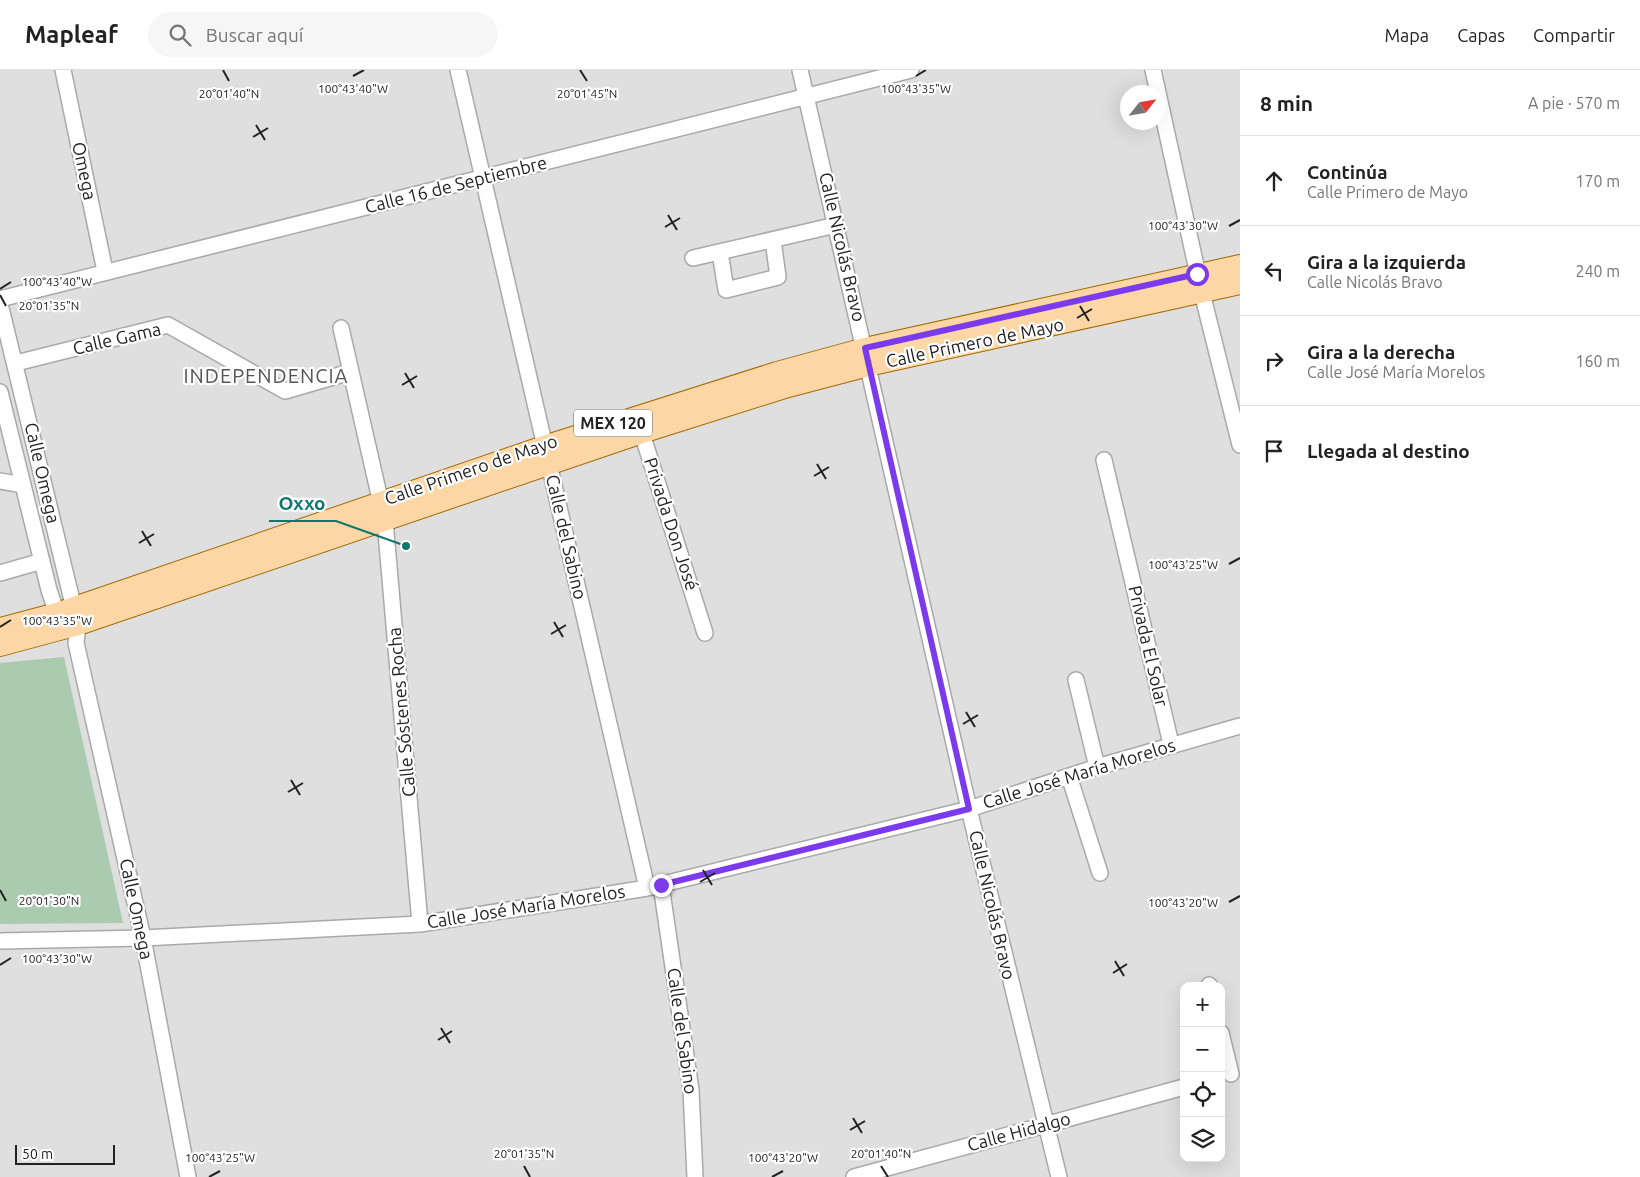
<!DOCTYPE html>
<html lang="es">
<meta charset="utf-8">
<style>
body{margin:0;font-family:Ubuntu,sans-serif;background:#f6f6f6;color:#222}
.controls{position:absolute;right:15px;bottom:15px;display:grid;overflow:hidden;border-radius:10px;box-shadow:0 5px 20px #0002}
.controls button{width:45px;height:45px;display:grid;place-items:center;padding:0;border:0;border-bottom:1px solid #e0e0e0;background:#fff;color:#222;font:25px sans-serif}
.compass{position:absolute;left:1120px;top:15px;width:45px;height:45px;border-radius:50%;background:#fff;box-shadow:0 5px 20px #0002;rotate:59deg}
.scale{position:absolute;left:15px;bottom:12px;width:100px;box-sizing:border-box;padding-left:5px;border:2px solid #222;border-top:0;font-size:14px;line-height:18px;white-space:nowrap;color:#222;-webkit-text-stroke:4px #fff;paint-order:stroke}
.stop{position:absolute;width:15px;height:15px;margin:-11px;border:4px solid #7c3aed;border-radius:50%;background:#fff}
.stop.end{background:#7c3aed;border-color:#fff;box-shadow:0 1px 5px #0008}
.list{margin:0;padding:0;list-style:none}
h2{display:flex;justify-content:space-between;align-items:center;height:65px;margin:0;padding:0 20px;font-size:21px}
h2 small{font-size:16px;font-weight:400;color:#767676}
.list li{display:grid;grid-template-columns:32px 1fr auto;gap:15px;align-items:center;box-sizing:border-box;height:90px;padding:0 20px;border-top:1px solid #e0e0e0}
.list b{display:block;font-size:19px;white-space:nowrap}
.list p{margin:0;font-size:16px;white-space:nowrap;color:#767676}
.list em{font-size:16px;font-style:normal;color:#767676}
.icon{flex:none;width:28px;height:28px;fill:none;stroke:currentColor;stroke-width:2;stroke-linecap:round;stroke-linejoin:round}
.map{position:relative;flex:none;width:1240px;height:1107px;overflow:hidden}
header{display:flex;align-items:center;gap:30px;box-sizing:border-box;height:70px;padding:0 25px;background:#fff;border-bottom:1px solid #e0e0e0}
header strong{font-size:24px}
nav{display:flex;gap:28px;margin-inline-start:auto;font-size:18px}
.search{width:350px;height:45px;background:#f6f6f6;display:flex;align-items:center;gap:12px;box-sizing:border-box;padding:0 18px;border-radius:28px;color:#767676;font-size:19px}
main{display:flex}
aside{flex:1;background:#fff}
.map>svg:first-child{display:block}
.residential{fill:#e0dfdf;fill-rule:evenodd}
.cemetery{fill:#aacbaf}
.lines{fill:none;stroke-linecap:round;stroke-linejoin:round}
.minor-casing{stroke:#a9a9a9;stroke-width:18}
.major-casing{stroke:#a06b00;stroke-width:22}
.minor{stroke:#fff;stroke-width:15}
.major{stroke:#fcd6a4;stroke-width:20}
.route{stroke:#7c3aed;stroke-width:6}
.ticks{fill:none;stroke:#222;stroke-width:2}
.labels{text-anchor:middle;stroke-width:4.5;stroke-linejoin:round;paint-order:stroke}
.shield{fill:#fff;stroke:#646464;stroke-width:1}
.shield-label{font-size:16px;font-weight:bold;fill:#222}
.street-label{font-size:18px;fill:#222;stroke:#fff}
.quarter-label{font-size:20px;letter-spacing:1px;fill:#555;stroke:#fff}
.ticks-label{font-size:12px;text-anchor:middle;fill:#222;stroke:#fff;stroke-width:4.5;stroke-linejoin:round;paint-order:stroke}
.leader{fill:none;stroke:#0f766e;stroke-width:2}
.callout-dot{fill:#0f766e;stroke:#fff;stroke-width:2}
.callout-label{font-size:19px;text-anchor:middle;font-weight:bold;fill:#0f766e;stroke:#fff;stroke-width:4.5;stroke-linejoin:round;paint-order:stroke}
</style>
<header>
<strong>Mapleaf</strong>
<div class="search"><svg class="icon" aria-label="search" viewBox="0 0 24 24"><circle cx="10" cy="10" r="6"/><path d="M15 15l6 6"/></svg>Buscar aquí</div>
<nav><a>Mapa</a><a>Capas</a><a>Compartir</a></nav>
</header>
<main>
<div class="map">
<svg width="1240" height="1107" viewBox="0 0 1240 1107">
<rect width="100%" height="100%" fill="#f2efe9"/>
<path class="residential" d="M 0,0 L 1240,0 L 1240,1107 L 0,1107 ZM 1128,22 L 1158,22 L 1158,52 L 1128,52 ZM 1184,916 L 1221,916 L 1221,1088 L 1184,1088 Z"/>
<path class="cemetery" d="M 64,587 L 123,853 L 0,854 L 0,593 Z"/>
<g class="lines">
<g class="minor-casing">
<path id="minor" d="M 63,0 L 105,201
M 458,0 L 647,818
M 800,0 L 969,739 L 1059,1107
M 1153,0 L 1202,223 L 1240,375
M 720,182 L 726,220 L 778,207 L 773,170
M 693,188 L 836,155
M 0,229 L 911,0
M 0,234 L 78,555 L 76,573 L 143,868 L 188,1107
M 341,258 L 385,451 L 420,854
M 16,293 L 168,255 L 285,321 L 350,302
M 0,322 L 49,520 L 60,553
M 639,354 L 705,563
M 1104,390 L 1171,674
M 0,411 L 23,415
M 0,503 L 42,491
M 1076,610 L 1097,697
M 1069,706 L 1100,803
M 661,815 L 691,1020 L 695,1107
M 0,871 L 143,868 L 420,854 L 647,818 L 969,739 L 1097,697 L 1240,656
M 1209,915 L 1210,916
M 1221,963 L 1231,1004
M 854,1107 L 1184,1017"/>
</g>
<g class="major-casing">
<path id="major" d="M 0,558 L 57,543 L 544,376 L 777,302 L 865,278 L 1240,195
M 0,576 L 78,555 L 642,363 L 788,317 L 868,296 L 1240,214"/>
</g>
<use href="#minor" class="minor"/>
<use href="#major" class="major"/>
</g>
<g class="lines">
<path class="route" d="M 661,815 L 969,739 L 865,278 L 1197,204"/>
</g>
<path class="ticks" d="M 223,0 L 229,11M 580,0 L 587,11M 353,6 L 364,0M 916,6 L 926,0M 256,55 L 265,70M 253,67 L 268,58M 668,145 L 677,160M 1229,156 L 1240,150M 665,157 L 680,148M 0,219 L 11,212M 0,225 L 6,236M 1080,236 L 1089,251M 1077,248 L 1092,239M 405,303 L 414,318M 402,315 L 417,306M 817,394 L 826,409M 814,406 L 829,397M 142,461 L 151,476M 139,473 L 154,464M 1229,494 L 1240,488M 554,552 L 563,567M 0,557 L 11,550M 551,564 L 566,555M 966,642 L 975,657M 963,654 L 978,645M 291,710 L 300,725M 288,722 L 303,713M 703,800 L 712,815M 700,812 L 715,803M 0,820 L 6,831M 1229,832 L 1240,826M 1115,891 L 1124,906M 0,895 L 11,888M 1113,903 L 1127,894M 441,958 L 450,973M 438,970 L 452,961M 853,1048 L 862,1063M 850,1060 L 865,1051M 524,1096 L 530,1107M 881,1096 L 888,1107M 209,1107 L 220,1101M 772,1107 L 783,1101"/>
<g class="labels">
<rect class="shield" x="574" y="339.5" width="78" height="27" rx="4"/>
<g class="shield-label">
<text x="613" y="359">MEX 120</text>
</g>
<g class="street-label">
<text transform="translate(84 101) rotate(78)" y="6">Omega</text>
<text transform="translate(456 115) rotate(-14)" y="6">Calle 16 de Septiembre</text>
<text transform="translate(842 177) rotate(77)" y="6">Calle Nicolás Bravo</text>
<text transform="translate(117 269) rotate(-13)" y="6">Calle Gama</text>
<text transform="translate(975 273) rotate(-12)" y="6">Calle Primero de Mayo</text>
<text transform="translate(471 400) rotate(-19)" y="6">Calle Primero de Mayo</text>
<text transform="translate(42 403) rotate(77)" y="6">Calle Omega</text>
<text transform="translate(671 454) rotate(72)" y="6">Privada Don José</text>
<text transform="translate(566 467) rotate(77)" y="6">Calle del Sabino</text>
<text transform="translate(1148 576) rotate(77)" y="6">Privada El Solar</text>
<text transform="translate(402 642) rotate(-95)" y="6">Calle Sóstenes Rocha</text>
<text transform="translate(1079 704) rotate(-17)" y="6">Calle José María Morelos</text>
<text transform="translate(992 835) rotate(77)" y="6">Calle Nicolás Bravo</text>
<text transform="translate(526 837) rotate(-9)" y="6">Calle José María Morelos</text>
<text transform="translate(136 839) rotate(78)" y="6">Calle Omega</text>
<text transform="translate(682 961) rotate(82)" y="6">Calle del Sabino</text>
<text transform="translate(1019 1062) rotate(-15)" y="6">Calle Hidalgo</text>
</g>
<g class="quarter-label">
<text x="266" y="313">INDEPENDENCIA</text>
</g>
</g>
<g class="ticks-label">
<text x="353" y="23">100°43'40"W</text>
<text x="916" y="23">100°43'35"W</text>
<text x="229" y="28">20°01'40"N</text>
<text x="587" y="28">20°01'45"N</text>
<text x="1183" y="160">100°43'30"W</text>
<text x="57" y="216">100°43'40"W</text>
<text x="49" y="240">20°01'35"N</text>
<text x="1183" y="499">100°43'25"W</text>
<text x="57" y="555">100°43'35"W</text>
<text x="49" y="835">20°01'30"N</text>
<text x="1183" y="837">100°43'20"W</text>
<text x="57" y="893">100°43'30"W</text>
<text x="524" y="1088">20°01'35"N</text>
<text x="881" y="1088">20°01'40"N</text>
<text x="220" y="1092">100°43'25"W</text>
<text x="783" y="1092">100°43'20"W</text>
</g>
<path class="leader" d="M406 476L336 451H269"/>
<circle class="callout-dot" cx="406" cy="476" r="5"/>
<g class="callout-label">
<text x="302" y="440">Oxxo</text>
</g>
</svg>
<div class="controls">
<button>+</button>
<button>−</button>
<button><svg class="icon" aria-label="locate" viewBox="0 0 24 24"><circle cx="12" cy="12" r="6"/><path d="M12 2v4M12 18v4M2 12h4M18 12h4"/></svg></button>
<button><svg class="icon" aria-label="layers" viewBox="0 0 24 24"><path d="M12 4l9 5-9 5-9-5zM3 14l9 5 9-5"/></svg></button>
</div>
<svg class="compass" viewBox="-18 -18 36 36"><path d="M0-13l5 13h-10z" fill="#e53935"/><path d="M0 13l5-13h-10z" fill="#767676"/></svg>
<div class="scale">50 m</div>
<div class="stop" style="left:1197px;top:204px"></div>
<div class="stop end" style="left:661px;top:815px"></div>
</div>
<aside>
<h2>8 min<small>A pie · 570 m</small></h2>
<ul class="list">
<li><svg class="icon" aria-label="ahead" viewBox="0 0 24 24"><path d="M12 20V5M6 11l6-6 6 6"/></svg><div><b>Continúa</b><p>Calle Primero de Mayo</p></div><em>170 m</em></li>
<li><svg class="icon" aria-label="left" viewBox="0 0 24 24"><path d="M17 20v-9H6M10 6l-5 5 5 5"/></svg><div><b>Gira a la izquierda</b><p>Calle Nicolás Bravo</p></div><em>240 m</em></li>
<li><svg class="icon" aria-label="right" viewBox="0 0 24 24"><path d="M7 20v-9h11M14 6l5 5-5 5"/></svg><div><b>Gira a la derecha</b><p>Calle José María Morelos</p></div><em>160 m</em></li>
<li><svg class="icon" aria-label="arrive" viewBox="0 0 24 24"><path d="M6 21V4h12l-3 4 3 4H6"/></svg><div><b>Llegada al destino</b></div></li>
</ul>
</aside>
</main>
